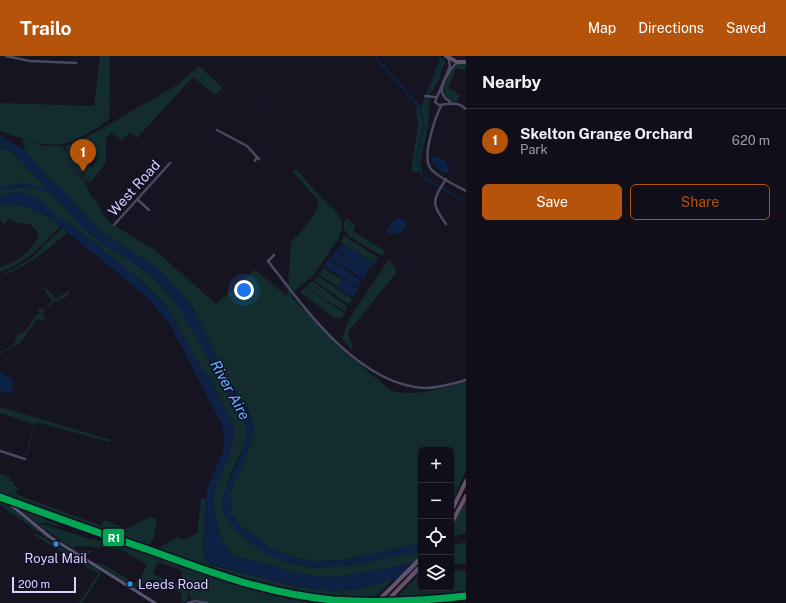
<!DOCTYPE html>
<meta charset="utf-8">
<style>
body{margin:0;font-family:"Public Sans",sans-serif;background:#1e1d26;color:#f1f3f6}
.controls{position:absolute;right:12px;bottom:12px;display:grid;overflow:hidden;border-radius:6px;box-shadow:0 1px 3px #0004}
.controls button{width:36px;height:36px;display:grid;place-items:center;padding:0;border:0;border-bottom:1px solid #302f38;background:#100f19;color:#f1f3f6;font:20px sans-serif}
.scale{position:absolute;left:12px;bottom:10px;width:64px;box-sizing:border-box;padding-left:4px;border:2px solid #d9d4ff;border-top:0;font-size:11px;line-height:14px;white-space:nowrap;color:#d9d4ff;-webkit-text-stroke:3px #130f26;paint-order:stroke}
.you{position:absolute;left:244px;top:234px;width:14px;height:14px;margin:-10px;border:3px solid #fff;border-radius:50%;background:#1a73e8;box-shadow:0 0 0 6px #1a73e833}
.badge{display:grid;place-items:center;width:26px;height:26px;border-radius:50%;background:#b45309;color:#fff;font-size:13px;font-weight:700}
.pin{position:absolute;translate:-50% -33px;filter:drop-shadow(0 1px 2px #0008)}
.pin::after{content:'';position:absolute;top:21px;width:14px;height:12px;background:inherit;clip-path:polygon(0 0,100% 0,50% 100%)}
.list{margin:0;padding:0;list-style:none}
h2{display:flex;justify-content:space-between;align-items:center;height:52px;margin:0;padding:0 16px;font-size:17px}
h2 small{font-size:13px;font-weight:400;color:#9c9ca2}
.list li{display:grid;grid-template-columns:26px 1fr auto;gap:12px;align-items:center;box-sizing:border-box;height:64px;padding:0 16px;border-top:1px solid #302f38}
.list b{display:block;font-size:15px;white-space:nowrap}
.list p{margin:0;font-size:13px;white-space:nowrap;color:#9c9ca2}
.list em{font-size:13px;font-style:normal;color:#9c9ca2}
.actions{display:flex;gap:8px;padding:12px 16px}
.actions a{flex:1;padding:9px 0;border:1px solid #b45309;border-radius:6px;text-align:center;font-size:14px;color:#b45309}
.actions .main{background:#b45309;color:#fff}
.icon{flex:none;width:22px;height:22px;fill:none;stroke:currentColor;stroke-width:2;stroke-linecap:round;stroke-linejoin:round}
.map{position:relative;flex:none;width:466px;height:547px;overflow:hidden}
header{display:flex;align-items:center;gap:24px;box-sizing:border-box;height:56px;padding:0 20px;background:#b45309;color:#fff}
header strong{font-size:19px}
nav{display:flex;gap:22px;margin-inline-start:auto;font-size:14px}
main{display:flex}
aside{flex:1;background:#100f19}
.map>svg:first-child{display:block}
.green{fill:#132c2d}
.water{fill:#0d2144}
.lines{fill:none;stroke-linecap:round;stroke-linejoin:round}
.stream{stroke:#0d2144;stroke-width:1}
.minor{stroke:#4a4962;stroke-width:2.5}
.major{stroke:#5e5373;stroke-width:3}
.highway{stroke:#67516a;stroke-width:4}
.rail-casing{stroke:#43596b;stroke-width:2.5}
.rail{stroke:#130f26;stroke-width:1;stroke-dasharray:3;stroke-linecap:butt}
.highway-bridge{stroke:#67516a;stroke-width:4}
.rail-1-casing{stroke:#130f26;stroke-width:10}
.rail-1{stroke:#00a651;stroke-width:7}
.bus-dot{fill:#338bd7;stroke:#130f26;stroke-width:1.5}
.labels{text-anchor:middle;stroke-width:3;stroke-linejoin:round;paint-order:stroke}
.bus-label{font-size:13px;fill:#d9d4ff;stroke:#130f26}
.street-label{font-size:14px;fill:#d9d4ff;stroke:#130f26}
.water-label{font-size:15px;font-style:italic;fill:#62b6ff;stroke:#130f26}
.line-badge{stroke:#130f26;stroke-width:1.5}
.badge-label{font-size:11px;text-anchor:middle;font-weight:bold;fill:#fff}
</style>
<header>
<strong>Trailo</strong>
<nav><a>Map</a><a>Directions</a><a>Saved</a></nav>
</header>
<main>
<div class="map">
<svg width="466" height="547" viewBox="0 0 466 547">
<rect width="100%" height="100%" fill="#161421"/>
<path class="green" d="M 100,0 L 110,0 L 109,64 C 96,72 81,83 66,87 C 44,93 20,81 0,75 L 0,47 L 94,50 Z
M 437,0 L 445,3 L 445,7 L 441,15 L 440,23 L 430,38 L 428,72 L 420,106 L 422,114 L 417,117 L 411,114 L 418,68 L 416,52 L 422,49 L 440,3 Z
M 466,7 L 466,14 L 456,13 L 448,32 L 460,39 L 457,46 L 450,45 C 438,33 448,20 456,8 Z
M 199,10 L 223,32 L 215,39 L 193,21 L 137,82 L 130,76 L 122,85 L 111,76 L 106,83 L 106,107 L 90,127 L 84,121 L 85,115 L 81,112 L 81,116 L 88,129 L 86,128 L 72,105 L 77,98 L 83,96 L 82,102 L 86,103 L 88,106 L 87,108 L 92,111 C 99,104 97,99 94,92 L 84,90 L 83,94 L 77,96 L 70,102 L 65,92 L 65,90 L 80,85 L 177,29 Z
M 22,83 L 45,90 L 62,89 L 89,135 L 91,141 L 95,144 L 105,161 L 112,168 L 155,194 L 216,248 L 255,214 L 287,240 L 288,233 L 293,242 L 339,291 L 391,335 C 416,341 442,333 466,325 L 466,414 L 451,448 L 451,394 L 421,394 L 421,488 L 342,504 L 317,505 L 295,502 L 270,492 L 240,469 L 231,458 L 230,437 L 251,388 L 254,368 L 244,347 L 228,323 L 191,249 L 160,214 L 99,174 L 65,136 L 46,120 L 25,94 Z
M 0,86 L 26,109 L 58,146 L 76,163 L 81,170 L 96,183 L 130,204 L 155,223 L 186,261 L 220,325 L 236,347 L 246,370 L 246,384 L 228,425 L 222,445 L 225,460 L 238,476 L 255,490 L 272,500 L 290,507 L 314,512 L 353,509 L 421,495 L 421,506 C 384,511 353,523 315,520 C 288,518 263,504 237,502 C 218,491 211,452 215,432 C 217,423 222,415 226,407 C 230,397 234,385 235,374 L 209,320 L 204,317 L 166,249 L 144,227 L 72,169 C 46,157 37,126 0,140 Z
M 296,113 L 319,139 L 338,157 L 342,168 L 339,182 L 312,221 L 294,235 L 288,229 L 291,186 C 300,176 319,159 318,144 L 293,116 Z
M 9,148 C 29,149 44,157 60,170 C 42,190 26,207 0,216 L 0,212 C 15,206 34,195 39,178 L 30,168 L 17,167 L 10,163 L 3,169 L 0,162 L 0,149 Z
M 347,162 L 356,170 L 353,175 L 385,195 L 382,200 L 347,179 L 348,177 L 344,174 L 344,165 Z
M 62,172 L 68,176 C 46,195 27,211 0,220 L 32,202 Z
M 344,180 L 379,202 L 375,208 L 340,186 Z
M 389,203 L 397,216 L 348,276 L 353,294 L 352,295 L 342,282 L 349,263 Z
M 323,212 L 358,233 L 353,241 L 319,219 Z
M 318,220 L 352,243 L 350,247 L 347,247 L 314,225 Z
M 312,225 L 347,250 L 345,255 L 325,244 L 307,230 Z
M 306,230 L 325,245 L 345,257 L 342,262 L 334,262 L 300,236 Z
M 43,232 L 48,234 L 56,243 L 68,235 L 70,237 L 68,238 L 68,240 L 54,246 L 42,258 L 45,262 L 42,265 L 37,263 L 20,287 L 0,298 L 0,296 L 14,289 L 17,279 L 26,274 L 36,259 L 41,257 L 36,254 L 41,252 L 45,255 L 52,245 Z
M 0,351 L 111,384 L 99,423 L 110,386 L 36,366 L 27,399 L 24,400 L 27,395 L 34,368 L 0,357 Z
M 0,418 L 10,421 L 9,425 L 14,426 L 13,429 L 18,431 L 16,438 L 102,470 L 104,464 L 126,473 L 149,461 L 157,463 L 154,482 L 148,491 L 5,440 L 0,437 Z
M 201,443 L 206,443 L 203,497 L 206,503 L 212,509 L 294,530 L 329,535 L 358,533 L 394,523 L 372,543 C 294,543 227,520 154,494 L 178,481 L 183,484 L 197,477 Z
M 466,444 L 466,477 L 451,481 L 451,472 Z
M 0,445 L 4,446 L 49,482 L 48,483 L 0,449 Z
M 17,451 L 42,460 L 44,463 L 66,472 L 46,467 L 38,468 Z
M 43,468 L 87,482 L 121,490 L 79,473 C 163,503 246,538 336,547 L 209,547 L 190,542 L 189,531 L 179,523 L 183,517 L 181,514 L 158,506 L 153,518 L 176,528 L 178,525 L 188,534 L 187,545 L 181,547 L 182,538 L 170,529 L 151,523 L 148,528 L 143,527 L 135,532 L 93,506 L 104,509 L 135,527 L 140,522 L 147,509 L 120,493 L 75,490 L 75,493 L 78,496 L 92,494 L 88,499 L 84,500 L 39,469 Z
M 35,477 L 62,492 L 100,515 L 100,519 L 82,547 L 79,547 L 98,518 L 34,479 Z
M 466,486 L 466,508 L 451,507 L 451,490 Z
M 466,514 L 466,538 L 395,543 L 418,520 L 421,519 L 421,532 L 451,532 L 451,515 Z"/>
<path class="water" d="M 373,0 L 376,0 L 421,51 L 425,70 L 418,105 L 419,113 L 424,120 L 466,145 L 466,147 L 423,122 L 418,115 L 416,104 L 423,70 L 419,52 Z
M 0,79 L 25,94 L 46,120 L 65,136 L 99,174 L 160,214 L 176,231 L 191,249 L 193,256 L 195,256 L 228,323 L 243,344 L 254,368 L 251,388 L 230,437 L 231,458 L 240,469 L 270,492 L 295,502 L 317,505 L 342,504 L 418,488 L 421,488 L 421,495 C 357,508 296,530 241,479 C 232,470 221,458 222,445 C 222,442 225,438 225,436 C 231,417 250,388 245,369 C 242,352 230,339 220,325 C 217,321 216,315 213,310 C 195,280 180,249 155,223 C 138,206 115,198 96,183 C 82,172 72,159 59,146 C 55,143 53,138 50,137 C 33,130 17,131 0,134 L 0,131 L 22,127 L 48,133 L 12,96 L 6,93 L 0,94 L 0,91 L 5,89 L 0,86 Z
M 432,100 L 445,104 L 450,115 L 446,117 C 439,114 430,110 432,100 Z
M 9,137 C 41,133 48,158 72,169 L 144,227 L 166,249 L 204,317 L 209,320 L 235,374 C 234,385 230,397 226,407 C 222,415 217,423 215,432 C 210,452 218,491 237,502 C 263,504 288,518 315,520 C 353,523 384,511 421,506 L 421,519 L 391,524 L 358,533 L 329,535 L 294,530 L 211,508 L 204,500 L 203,494 L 207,432 L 223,395 L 224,380 L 221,367 L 169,267 L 147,241 L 45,158 L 21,149 L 9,148 L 0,149 L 0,140 Z
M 398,161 L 405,164 L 407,170 C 402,176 395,182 387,176 L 387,172 Z
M 344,189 L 374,208 L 368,214 L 363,223 L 330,202 L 336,195 L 367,215 L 336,193 Z
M 329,202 L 361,225 L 358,232 L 324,210 Z
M 342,223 L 358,233 L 353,241 L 337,231 Z
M 0,315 L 12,323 L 13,336 L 10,338 L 0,334 Z"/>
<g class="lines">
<path class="stream" d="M 260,48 L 263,51
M 422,52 L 427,47 L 431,29 L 443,4
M 376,203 L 379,202
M 409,210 L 415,214"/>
<path class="minor" d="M 6,0 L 30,5 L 76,7
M 448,1 L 450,10 L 435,46 L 439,49 C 450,48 457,45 466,53
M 425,40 L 435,41
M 450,46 C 447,44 443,40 442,36 C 441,28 451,11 457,7
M 441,50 C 435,62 421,102 431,113 C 439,122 455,129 466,135
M 217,74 L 247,90 L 257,101
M 255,105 L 257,101 L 259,103
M 138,144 L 149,154
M 446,168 C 430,147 433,144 446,123
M 114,169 L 170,107
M 274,199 L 268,205 C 305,253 358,328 424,332 C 439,332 452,328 466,324
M 0,395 L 25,403
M 188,547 L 195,545 L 207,547"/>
<path class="major" d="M 0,440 L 50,481 L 155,547"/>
<path class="highway" d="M 446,0 L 457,6 L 466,6
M 451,456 L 466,425
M 451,468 L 466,440
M 380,543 L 421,502
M 389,543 L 421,510"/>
<g class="rail-casing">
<path id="rail" d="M 0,442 C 50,460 99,478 149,496 C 193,511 236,528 282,537 C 342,547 405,547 466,542"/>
</g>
<use href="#rail" class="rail"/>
<path class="highway-bridge" d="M 370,547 L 376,543
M 375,547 L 380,543
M 385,547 L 389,543"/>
<g class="rail-1-casing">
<path id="rail-1" d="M 0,441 C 49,459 99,477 149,494 C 209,516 268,538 333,544 C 377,547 422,545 466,540"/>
</g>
<use href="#rail-1" class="rail-1"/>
</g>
<g class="bus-dot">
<circle cx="56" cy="488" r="3.5"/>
<circle cx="130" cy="528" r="3.5"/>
</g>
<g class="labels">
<g class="bus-label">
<text x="56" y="507">Royal Mail</text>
<text x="138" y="533" text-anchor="start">Leeds Road</text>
</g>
<g class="street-label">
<text transform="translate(134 132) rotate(-48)" y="5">West Road</text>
</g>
<g class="water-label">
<text transform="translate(230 334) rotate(61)" y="5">River Aire</text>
</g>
</g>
<rect class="line-badge" x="102" y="472" width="23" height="19" rx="4" fill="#00a651"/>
<g class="badge-label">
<text x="114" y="486">R1</text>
</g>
</svg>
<div class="controls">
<button>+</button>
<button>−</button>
<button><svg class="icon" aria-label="locate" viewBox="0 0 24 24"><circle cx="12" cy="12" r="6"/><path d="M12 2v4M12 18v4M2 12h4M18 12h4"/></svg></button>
<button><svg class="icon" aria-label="layers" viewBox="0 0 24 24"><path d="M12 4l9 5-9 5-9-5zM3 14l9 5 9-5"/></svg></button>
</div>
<div class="scale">200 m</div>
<div class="you"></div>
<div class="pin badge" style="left:83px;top:116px">1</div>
</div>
<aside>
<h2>Nearby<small></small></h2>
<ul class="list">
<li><span class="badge">1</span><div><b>Skelton Grange Orchard</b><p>Park</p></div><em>620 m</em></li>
</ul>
<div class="actions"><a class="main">Save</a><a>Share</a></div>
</aside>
</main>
